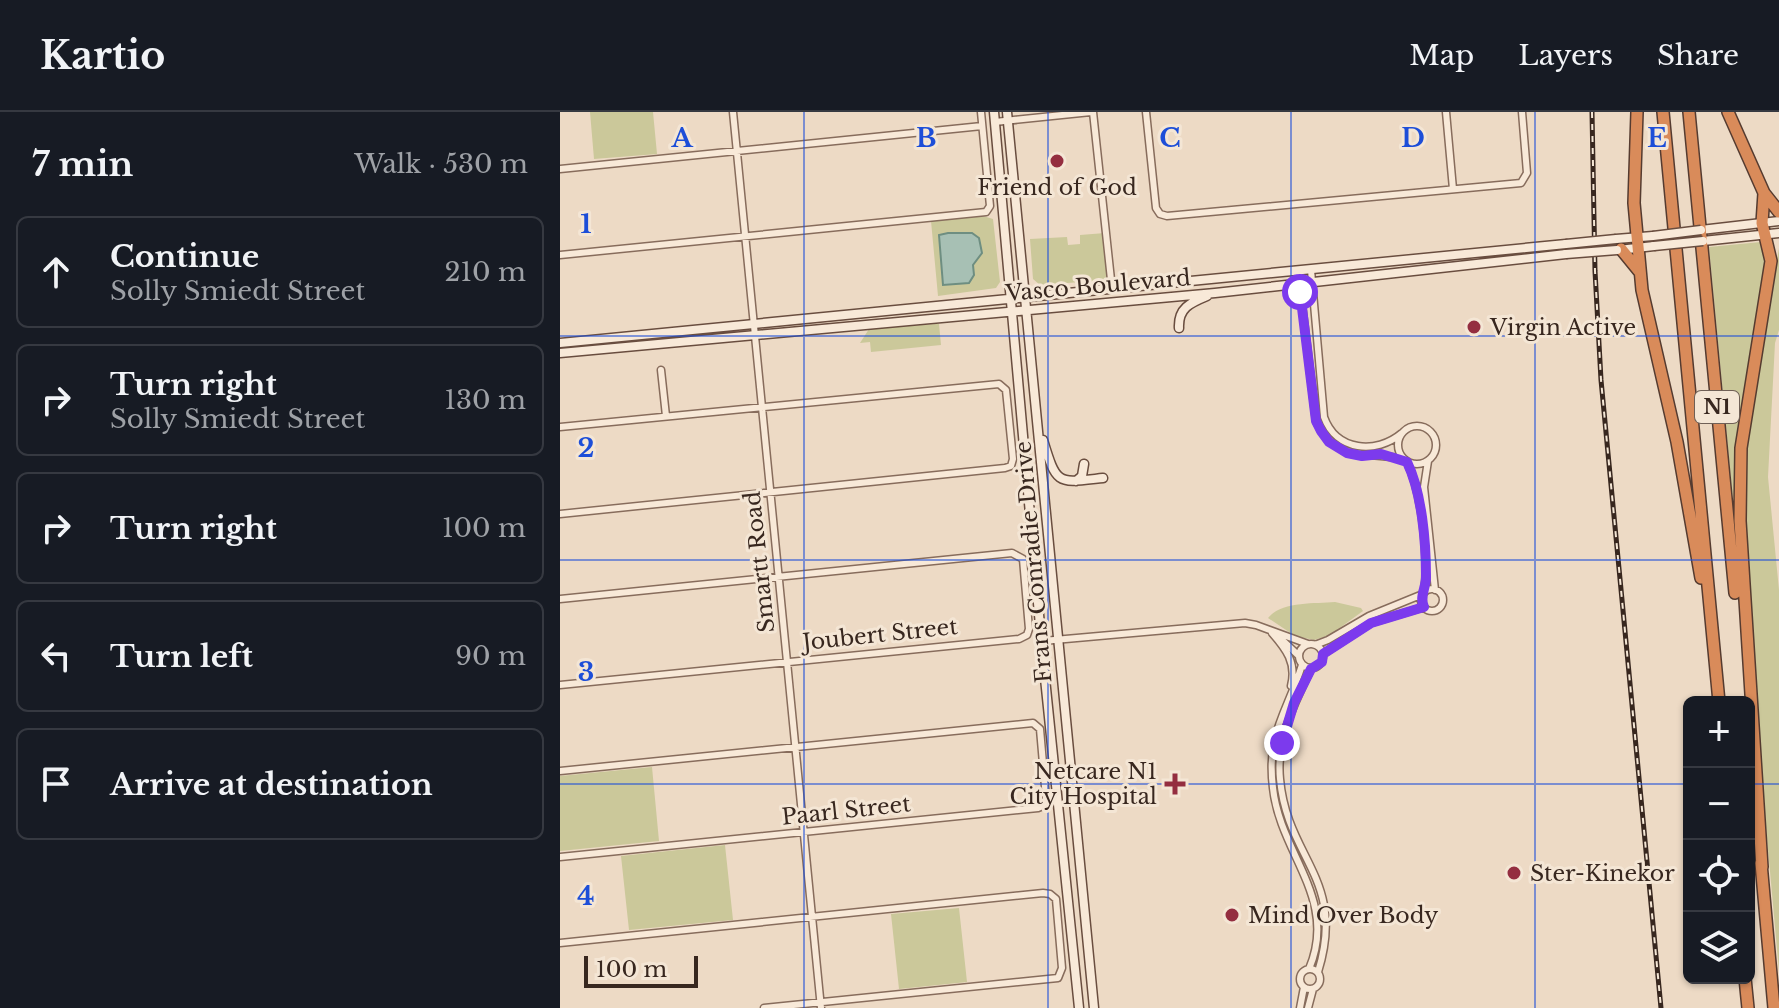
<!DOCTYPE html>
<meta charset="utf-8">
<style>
body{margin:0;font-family:"Libre Baskerville",serif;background:#242831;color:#f1f3f6}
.controls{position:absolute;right:24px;bottom:24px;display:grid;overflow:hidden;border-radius:12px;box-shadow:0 2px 6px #0004}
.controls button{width:72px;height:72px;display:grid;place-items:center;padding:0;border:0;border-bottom:2px solid #363941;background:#171b24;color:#f1f3f6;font:40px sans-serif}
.scale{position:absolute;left:24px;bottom:20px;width:114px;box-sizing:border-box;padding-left:8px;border:4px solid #38271f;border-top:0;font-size:22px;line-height:28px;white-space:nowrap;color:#38271f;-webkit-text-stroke:6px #f4e6d5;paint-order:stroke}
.stop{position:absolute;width:24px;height:24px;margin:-18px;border:6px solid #7c3aed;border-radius:50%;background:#fff}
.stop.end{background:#7c3aed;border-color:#fff;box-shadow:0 2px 8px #0008}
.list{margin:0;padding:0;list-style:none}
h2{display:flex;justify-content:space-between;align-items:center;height:104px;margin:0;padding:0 32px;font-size:34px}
h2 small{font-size:26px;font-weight:400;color:#9ea1a6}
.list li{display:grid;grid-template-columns:52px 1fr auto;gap:24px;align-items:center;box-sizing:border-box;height:112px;margin:0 16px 16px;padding:0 16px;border:2px solid #363941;border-radius:12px}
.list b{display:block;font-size:30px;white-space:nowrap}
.list p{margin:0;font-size:26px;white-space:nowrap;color:#9ea1a6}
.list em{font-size:26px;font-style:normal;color:#9ea1a6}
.icon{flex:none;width:44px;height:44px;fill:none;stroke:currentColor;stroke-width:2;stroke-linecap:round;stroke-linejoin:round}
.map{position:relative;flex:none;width:1219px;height:896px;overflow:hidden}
header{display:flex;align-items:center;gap:48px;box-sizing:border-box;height:112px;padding:0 40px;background:#171b24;border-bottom:2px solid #363941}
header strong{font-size:38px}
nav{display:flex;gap:44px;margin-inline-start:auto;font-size:28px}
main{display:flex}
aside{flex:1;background:#171b24}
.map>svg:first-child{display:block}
.green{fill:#cbc89a}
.water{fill:#a7c0b4;stroke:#6e8e81;stroke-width:2}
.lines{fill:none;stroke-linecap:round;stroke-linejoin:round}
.minor-casing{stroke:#876c5c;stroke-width:9}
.secondary-casing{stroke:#694d3f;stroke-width:11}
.motorway-casing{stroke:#553b30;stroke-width:14}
.minor{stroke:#f8e9d8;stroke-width:6}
.secondary{stroke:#f8e9d8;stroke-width:8}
.motorway{stroke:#d98b5a;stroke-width:11}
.rail-casing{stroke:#38271f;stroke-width:5}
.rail{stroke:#f4e6d5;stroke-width:2;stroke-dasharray:6;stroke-linecap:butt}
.secondary-bridge-casing{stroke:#694d3f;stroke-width:11;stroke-linecap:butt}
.secondary-bridge{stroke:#f8e9d8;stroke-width:8}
.route{stroke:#7c3aed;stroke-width:10}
.grid{fill:none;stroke:#1d4ed8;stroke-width:2;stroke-opacity:0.55}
.poi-dot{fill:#942e40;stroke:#f4e6d5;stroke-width:3}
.labels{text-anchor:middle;stroke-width:6;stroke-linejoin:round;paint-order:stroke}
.shield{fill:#f4e6d5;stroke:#706056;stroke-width:2}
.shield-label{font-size:20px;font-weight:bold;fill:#38271f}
.poi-label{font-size:22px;fill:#38271f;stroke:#f4e6d5;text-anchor:start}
.street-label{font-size:22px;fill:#38271f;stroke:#f4e6d5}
.grid-label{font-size:26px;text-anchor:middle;font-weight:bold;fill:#1d4ed8;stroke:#f4e6d5;stroke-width:6;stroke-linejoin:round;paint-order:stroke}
</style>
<header>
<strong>Kartio</strong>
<nav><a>Map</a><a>Layers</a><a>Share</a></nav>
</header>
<main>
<aside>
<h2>7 min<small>Walk · 530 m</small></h2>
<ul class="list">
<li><svg class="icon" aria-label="ahead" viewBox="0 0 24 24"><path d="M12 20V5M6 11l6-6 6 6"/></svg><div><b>Continue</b><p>Solly Smiedt Street</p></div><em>210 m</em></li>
<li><svg class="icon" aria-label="right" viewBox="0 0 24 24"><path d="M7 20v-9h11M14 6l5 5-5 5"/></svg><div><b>Turn right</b><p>Solly Smiedt Street</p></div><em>130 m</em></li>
<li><svg class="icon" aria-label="right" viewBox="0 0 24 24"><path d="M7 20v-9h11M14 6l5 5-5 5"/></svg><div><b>Turn right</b></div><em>100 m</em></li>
<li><svg class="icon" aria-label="left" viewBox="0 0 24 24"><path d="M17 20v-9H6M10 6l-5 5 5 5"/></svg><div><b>Turn left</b></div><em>90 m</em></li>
<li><svg class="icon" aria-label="arrive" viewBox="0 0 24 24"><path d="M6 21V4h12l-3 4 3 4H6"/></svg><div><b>Arrive at destination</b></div></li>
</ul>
</aside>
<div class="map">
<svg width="1219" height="896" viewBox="0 0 1219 896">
<rect width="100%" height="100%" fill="#eddac5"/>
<path class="green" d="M 30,0 L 93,0 L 97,42 L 34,47 Z
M 423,104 L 433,107 L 440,170 L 436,176 L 378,184 L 371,109 Z
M 545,121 L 548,168 L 480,173 L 473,167 L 470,127 L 507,125 L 508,133 L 520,132 L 520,123 Z
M 1201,130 L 1207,142 L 1176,420 L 1149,135 Z
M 1219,136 L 1219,218 L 1215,231 L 1208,365 L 1219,478 L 1219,859 L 1204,693 L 1185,418 L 1185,350 L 1189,311 Z
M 375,212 L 379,212 L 381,233 L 311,240 L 310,230 L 300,231 L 309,217 Z
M 775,490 L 801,496 L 803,499 L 770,523 L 754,528 L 735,524 L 708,506 C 722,489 754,492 775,490 Z
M 92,655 L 99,729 L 0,739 L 0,664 Z
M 165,733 L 173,808 L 69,818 L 61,744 Z
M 399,796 L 407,870 L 339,877 L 331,802 Z"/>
<path class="water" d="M 388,121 L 412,121 L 419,126 L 422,141 L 413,153 L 414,163 L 409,171 L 383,173 L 379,123 Z"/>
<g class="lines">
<g class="minor-casing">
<path id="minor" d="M 173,0 L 261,896
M 533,0 L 552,177
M 586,0 L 596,96 L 600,102 L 607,104 L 961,71 L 967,61 L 962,0
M 886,0 L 893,77
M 435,10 L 531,0
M 0,57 L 422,14
M 0,143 L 426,100 L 430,94 L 421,0
M 751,158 L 764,305 C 776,339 816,343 842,321
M 738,159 L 756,309 C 777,351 804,339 843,347
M 101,258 L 106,304
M838 333a19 19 0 1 1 38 0a19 19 0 1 1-38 0Z
M 0,315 L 439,272 L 446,278 L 453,347 L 451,354 L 445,356 L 0,402
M 868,349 L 864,375 L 875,478
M 847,350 C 862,381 869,446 864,481
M861 488a11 11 0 1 1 22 0a11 11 0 1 1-22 0Z
M 0,487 L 452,441 L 463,447 L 469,517 L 467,523 L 459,527 L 0,573
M 712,521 C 726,537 737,551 731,574
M 719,525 L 739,544
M 483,529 L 685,511 L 696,513 L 748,532
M739 544a12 12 0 1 1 24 0a12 12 0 1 1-24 0Z
M 755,533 L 768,528 L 809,504 L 863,482
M 763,542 L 811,511 L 864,495
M 742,553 C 727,601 706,621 713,676 C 720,742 779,787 749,857
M 751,557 C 734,592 716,628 720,667 C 727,747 787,767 758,860
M 0,659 L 473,611 L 480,617 L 486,686 L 483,694 L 478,696 L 0,745
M 0,831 L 483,781 L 490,782 L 496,787 L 502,856 L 498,866 L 204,896
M740 867a10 10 0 1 1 20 0a10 10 0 1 1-20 0Z
M 740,896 L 744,875
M 748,896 L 753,877"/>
</g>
<g class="secondary-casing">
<path id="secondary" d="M 434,0 L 483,547 L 519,896
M 447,0 L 534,896
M 1141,118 L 1219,109
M 1056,127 L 1093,124
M 1143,129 L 1219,121
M 1059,138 L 1094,134
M 619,216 C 618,196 630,191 647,184
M 0,231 L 1006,132
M 0,241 L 655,181 L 1006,142
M 483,328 C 497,374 497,371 543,366
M 516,369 L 522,364 L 524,352"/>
</g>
<g class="motorway-casing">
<path id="motorway" d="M 1077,0 L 1074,91 L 1082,178 L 1117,330 L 1141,466
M 1103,0 L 1159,590
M 1129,0 L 1175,481
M 1168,0 L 1204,81 L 1219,100
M 1061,137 L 1079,159
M 1201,751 L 1214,896
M 1202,755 L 1180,409 L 1181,336 L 1211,149 L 1202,111 L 1204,81
M 1185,866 L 1188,896"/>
</g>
<use href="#minor" class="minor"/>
<use href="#secondary" class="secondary"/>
<use href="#motorway" class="motorway"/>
<g class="rail-casing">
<path id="rail" d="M 1032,0 L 1035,159 L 1041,268 L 1101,896"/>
</g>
<use href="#rail" class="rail"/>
<g class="secondary-bridge-casing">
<path id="secondary-bridge" d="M 1093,124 L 1141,118
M 1006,132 L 1056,127
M 1094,134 L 1143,129
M 1006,142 L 1057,138"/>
</g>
<use href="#secondary-bridge" class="secondary-bridge"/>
</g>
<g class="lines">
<path class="route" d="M 722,631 L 734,591 L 751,557 L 762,550 L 763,542 L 811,511 L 864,495 C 859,485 866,476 866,465 C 866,430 862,381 847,350 L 821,342 L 802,344 L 787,341 L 769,330 L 761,319 L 756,309 L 740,180"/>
</g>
<path class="grid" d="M 244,0 L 244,896M 488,0 L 488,896M 731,0 L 731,896M 975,0 L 975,896M 0,224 L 1219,224M 0,448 L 1219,448M 0,672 L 1129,672M 1189,672 L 1219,672"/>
<g class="poi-dot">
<circle cx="497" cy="49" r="8"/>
<circle cx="914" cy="215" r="8"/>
<path d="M611 660h8v8h8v8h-8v8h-8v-8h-8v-8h8z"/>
<circle cx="954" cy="761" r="8"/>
<circle cx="672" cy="803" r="8"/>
</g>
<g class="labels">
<rect class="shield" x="1135" y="279" width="44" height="32" rx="6"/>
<g class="shield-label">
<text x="1157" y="302">N1</text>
</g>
<g class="poi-label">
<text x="497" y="83" text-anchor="middle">Friend of God</text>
<text x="930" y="223">Virgin Active</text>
<text x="597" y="667" text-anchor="end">Netcare N1<tspan x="597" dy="25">City Hospital</tspan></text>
<text x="970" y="769">Ster-Kinekor</text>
<text x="688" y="811">Mind Over Body</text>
</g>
<g class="street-label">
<text transform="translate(538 173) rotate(-5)" y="8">Vasco Boulevard</text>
<text transform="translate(199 450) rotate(-96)" y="8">Smartt Road</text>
<text transform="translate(473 450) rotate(-95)" y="8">Frans Conradie Drive</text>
<text transform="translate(320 522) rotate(-6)" y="8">Joubert Street</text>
<text transform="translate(286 698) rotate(-6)" y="8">Paarl Street</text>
</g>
</g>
<g class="grid-label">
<text x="122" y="35">A</text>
<text x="366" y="35">B</text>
<text x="610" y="35">C</text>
<text x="853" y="35">D</text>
<text x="1097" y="35">E</text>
<text x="26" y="121">1</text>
<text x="26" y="345">2</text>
<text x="26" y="569">3</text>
<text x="26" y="793">4</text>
</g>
</svg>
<div class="controls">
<button>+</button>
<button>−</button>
<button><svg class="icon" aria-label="locate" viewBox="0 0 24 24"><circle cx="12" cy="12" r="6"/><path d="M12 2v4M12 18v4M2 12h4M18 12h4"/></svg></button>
<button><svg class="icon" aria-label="layers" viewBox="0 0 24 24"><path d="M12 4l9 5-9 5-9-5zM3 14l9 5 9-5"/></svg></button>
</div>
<div class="scale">100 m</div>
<div class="stop" style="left:740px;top:180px"></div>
<div class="stop end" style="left:722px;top:631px"></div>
</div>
</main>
